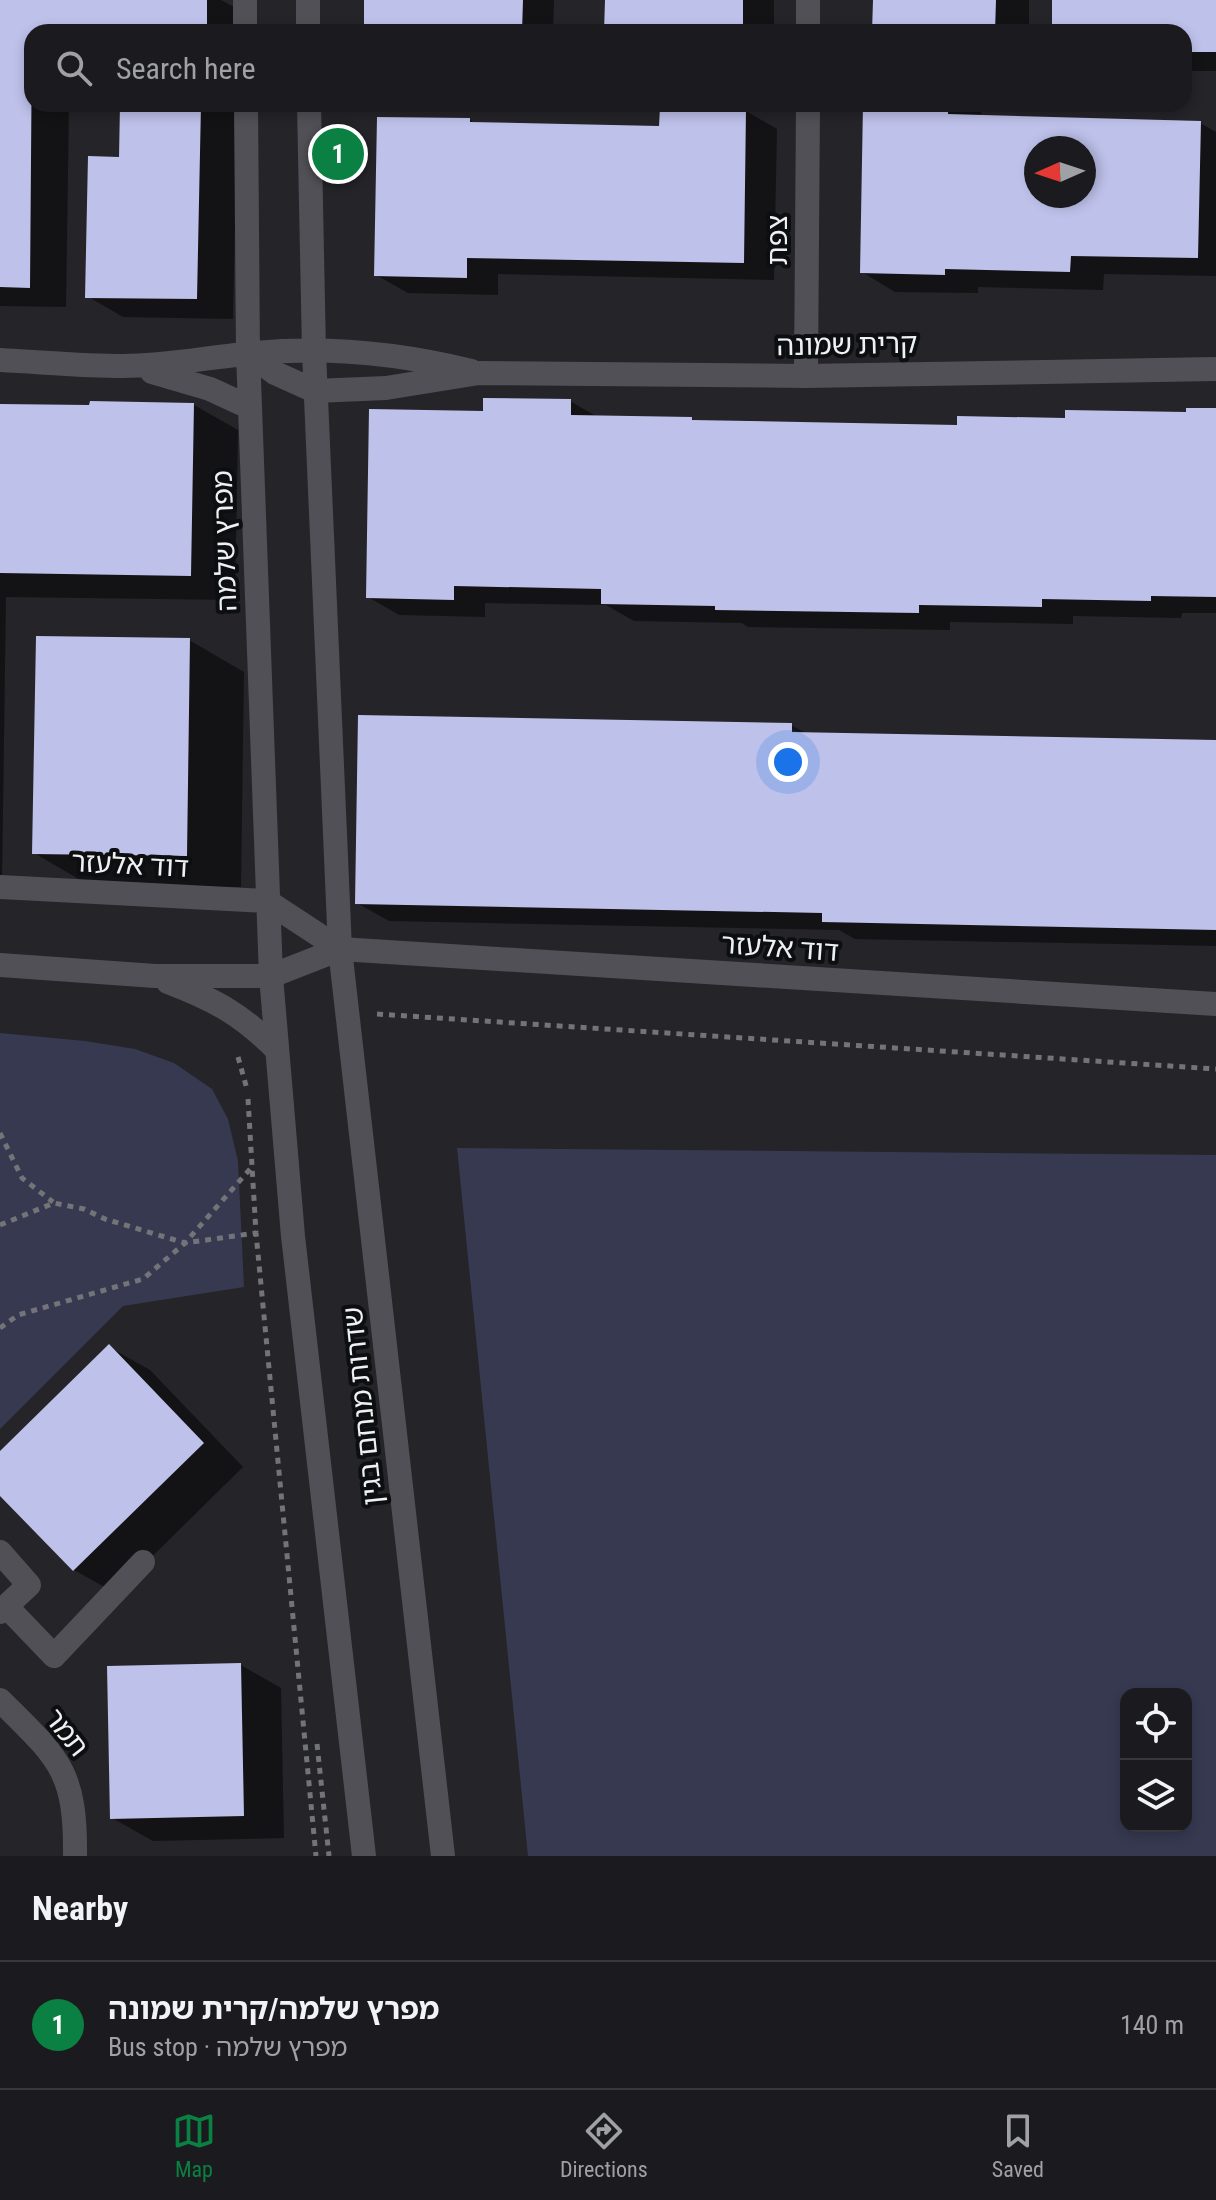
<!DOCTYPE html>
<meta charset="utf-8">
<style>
body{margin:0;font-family:"Roboto Condensed","Noto Sans Hebrew",sans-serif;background:#28282c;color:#f1f3f6}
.controls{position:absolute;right:24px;bottom:24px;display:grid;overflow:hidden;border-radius:16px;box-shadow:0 4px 12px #0003}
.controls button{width:72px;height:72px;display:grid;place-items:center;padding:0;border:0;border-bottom:2px solid #39393d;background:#1b1b1f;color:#f1f3f6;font:40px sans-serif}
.compass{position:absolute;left:1024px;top:136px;width:72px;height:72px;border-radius:50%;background:#1b1b1f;box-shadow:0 4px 12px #0003;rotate:267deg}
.you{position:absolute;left:788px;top:762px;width:28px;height:28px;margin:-20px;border:6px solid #fff;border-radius:50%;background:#1a73e8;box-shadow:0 0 0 12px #1a73e833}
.badge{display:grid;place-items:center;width:52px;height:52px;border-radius:50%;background:#0b8043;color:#fff;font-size:26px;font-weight:700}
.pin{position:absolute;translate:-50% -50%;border:4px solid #fff;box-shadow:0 2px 8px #0006}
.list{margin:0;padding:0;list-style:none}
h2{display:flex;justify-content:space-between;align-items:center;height:104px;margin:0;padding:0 32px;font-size:34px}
h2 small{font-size:26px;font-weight:400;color:#a0a1a4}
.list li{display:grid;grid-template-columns:52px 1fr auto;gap:24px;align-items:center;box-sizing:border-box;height:128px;padding:0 32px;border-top:2px solid #39393d}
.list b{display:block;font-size:30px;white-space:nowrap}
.list p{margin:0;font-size:26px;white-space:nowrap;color:#a0a1a4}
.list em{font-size:26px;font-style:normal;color:#a0a1a4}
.icon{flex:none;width:44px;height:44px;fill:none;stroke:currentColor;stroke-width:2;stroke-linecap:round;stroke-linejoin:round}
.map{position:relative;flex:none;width:1216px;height:1856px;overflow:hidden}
.search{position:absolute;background:#1b1b1f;box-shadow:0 4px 12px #0003;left:24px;right:24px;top:24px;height:88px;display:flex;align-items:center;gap:20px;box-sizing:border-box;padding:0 28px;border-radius:24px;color:#a0a1a4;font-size:30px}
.sheet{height:232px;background:#1b1b1f}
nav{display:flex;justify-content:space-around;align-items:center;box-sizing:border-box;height:112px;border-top:2px solid #39393d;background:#1b1b1f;font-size:22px;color:#a0a1a4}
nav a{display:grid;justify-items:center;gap:4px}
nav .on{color:#0b8043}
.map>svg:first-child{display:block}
.green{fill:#373951;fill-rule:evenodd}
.shadow{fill:#0007;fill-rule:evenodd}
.building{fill:#bec1ea;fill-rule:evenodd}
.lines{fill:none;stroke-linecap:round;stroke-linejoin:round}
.path{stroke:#737478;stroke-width:5;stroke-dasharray:6 6;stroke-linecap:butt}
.minor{stroke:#505056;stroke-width:24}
.labels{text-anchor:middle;stroke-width:8;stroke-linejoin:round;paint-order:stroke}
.street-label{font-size:28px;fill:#eff0f3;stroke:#0d0e10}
</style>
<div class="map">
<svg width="1216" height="1856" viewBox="0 0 1216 1856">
<rect width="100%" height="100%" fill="#242429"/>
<path class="green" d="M 0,1033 L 85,1041 L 135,1049 L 174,1063 L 212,1089 L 228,1119 L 238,1161 L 244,1287 L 123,1306 L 0,1429 Z
M 457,1148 L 1216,1155 L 1216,1856 L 528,1856 ZM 1126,1694 L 1186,1694 L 1186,1826 L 1126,1826 Z"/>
<path class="shadow" d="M 0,0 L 221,0 L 243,12 L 243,32 L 32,32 L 32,104 L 69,104 L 66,307 L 0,306 Z
M 366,0 L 554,0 L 553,32 L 373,32 L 366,28 Z
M 607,0 L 774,0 L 774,32 L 606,32 Z
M 875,0 L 1029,0 L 1029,32 L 874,32 Z
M 1054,0 L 1216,0 L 1216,71 L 1184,71 L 1184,32 L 1054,32 Z
M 122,104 L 241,104 L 237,128 L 233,319 L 123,317 L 87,296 L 121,159 Z
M 865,104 L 982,104 L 981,117 L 1200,123 L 1216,132 L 1216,276 L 1104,274 L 1103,290 L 978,287 L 978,293 L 895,292 L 862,272 ZM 1036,148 L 1084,148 L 1084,196 L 1036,196 Z
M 746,111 L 777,129 L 774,280 L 498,274 L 498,295 L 408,293 L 376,275 L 470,120 L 476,124 L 661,128 Z
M 570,401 L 599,418 L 692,419 L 698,423 L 959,427 L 1188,414 L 1216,410 L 1216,613 L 1182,613 L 1181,618 L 1073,616 L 1073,624 L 950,622 L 950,630 L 748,627 L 742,623 L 634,621 L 606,605 L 485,603 L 485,617 L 399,615 L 368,597 L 485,413 Z
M 194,405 L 238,430 L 235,600 L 6,597 L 2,883 L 0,883 L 0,406 Z
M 189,640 L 244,672 L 241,887 L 89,885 L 34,853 Z
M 791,725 L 807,734 L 1216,742 L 1216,946 L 855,939 L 839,930 L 389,921 L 357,903 Z
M 109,1347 L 150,1370 L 243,1467 L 115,1593 L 74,1570 L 0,1493 L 0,1454 Z
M 241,1665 L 281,1688 L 284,1838 L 153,1841 L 112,1818 Z"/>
<path class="building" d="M 0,0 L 207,0 L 207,32 L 32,32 L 30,288 L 0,287 Z
M 364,0 L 523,0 L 522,32 L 364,29 Z
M 605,0 L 743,0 L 743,32 L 604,32 Z
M 873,0 L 996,0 L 995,32 L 872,32 Z
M 1052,0 L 1216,0 L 1216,52 L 1184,52 L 1184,32 L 1052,32 Z
M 120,104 L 201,104 L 197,299 L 85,298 L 88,156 L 119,157 Z
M 863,104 L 948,104 L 948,114 L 1201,121 L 1198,258 L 1071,256 L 1070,272 L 945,269 L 945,275 L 860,273 ZM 1036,148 L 1084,148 L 1084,196 L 1036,196 Z
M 660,107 L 746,109 L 744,263 L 467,258 L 467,278 L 374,276 L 377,117 L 470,118 L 470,122 L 659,126 Z
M 483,398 L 571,399 L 571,415 L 692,417 L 692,420 L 957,425 L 957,416 L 1065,418 L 1065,410 L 1186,412 L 1186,408 L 1216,408 L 1216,597 L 1151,596 L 1151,601 L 1042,599 L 1042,607 L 919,605 L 919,613 L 715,610 L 715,606 L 601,604 L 601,589 L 454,586 L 454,600 L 366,598 L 369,409 L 483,411 Z
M 90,401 L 194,403 L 191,576 L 0,573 L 0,404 L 89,405 Z
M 36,636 L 190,638 L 187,856 L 32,854 Z
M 358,715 L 792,723 L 792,732 L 1216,740 L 1216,930 L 822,922 L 822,913 L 355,904 Z
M 109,1344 L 204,1443 L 73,1571 L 0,1496 L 0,1451 Z
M 241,1663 L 244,1816 L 110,1819 L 107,1666 Z"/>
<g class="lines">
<path class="path" d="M 377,1014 L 1216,1069
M 238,1057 L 247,1089
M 248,1099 L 256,1233 L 316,1856
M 0,1133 L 22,1178 L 53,1202
M 0,1225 L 54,1203 L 84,1209 L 105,1219 L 185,1243 L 256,1233
M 0,1328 L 18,1315 L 143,1279 L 185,1243 L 251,1168
M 317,1744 L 329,1856"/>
<path class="minor" d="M 245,0 L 245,32
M 308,0 L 308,32
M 808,32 L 808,0
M 246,104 L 248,353 L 271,976 L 293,1236 L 364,1856
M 309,104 L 314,352 L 340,949 L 443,1856
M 248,353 L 275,373 L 315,391 L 386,388 L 479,373 L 806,376 L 1216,369
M 0,360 C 41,362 82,366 123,366 C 164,366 204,358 245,354 C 320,346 398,353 471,371
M 152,372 L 210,389 L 249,407
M 806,376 L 808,104
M 0,887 L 267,901 L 340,949
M 0,965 L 155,976 L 271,976 L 340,949 L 1216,1004
M 168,982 C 215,1000 241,1014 277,1050
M 0,1552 L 29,1585 L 0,1612
M 6,1606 L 54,1656 L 143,1562
M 0,1700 C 58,1758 76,1769 75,1856"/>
</g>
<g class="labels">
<g class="street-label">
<text transform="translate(777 240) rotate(-90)" y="10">צפת</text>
<text transform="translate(847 344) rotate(-1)" y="10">קרית שמונה</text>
<text transform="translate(224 541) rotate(-92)" y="10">מפרץ שלמה</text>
<text transform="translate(130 864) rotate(3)" y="10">דוד אלעזר</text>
<text transform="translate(780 947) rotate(4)" y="10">דוד אלעזר</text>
<text transform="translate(362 1406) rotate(-96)" y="10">שדרות מנחם בגין</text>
<text transform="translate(67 1732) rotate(52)" y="10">תמר</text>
</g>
</g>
</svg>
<div class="controls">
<button><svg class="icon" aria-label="locate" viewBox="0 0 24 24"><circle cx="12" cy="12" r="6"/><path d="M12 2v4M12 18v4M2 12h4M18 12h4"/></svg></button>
<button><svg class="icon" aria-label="layers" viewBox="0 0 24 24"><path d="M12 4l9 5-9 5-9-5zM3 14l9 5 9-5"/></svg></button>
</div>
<svg class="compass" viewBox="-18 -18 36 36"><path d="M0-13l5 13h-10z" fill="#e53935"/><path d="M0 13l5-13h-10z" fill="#a0a1a4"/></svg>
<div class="you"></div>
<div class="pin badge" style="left:338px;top:154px">1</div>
<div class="search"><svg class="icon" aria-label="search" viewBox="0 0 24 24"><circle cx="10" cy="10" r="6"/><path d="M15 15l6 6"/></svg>Search here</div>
</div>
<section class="sheet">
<h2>Nearby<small></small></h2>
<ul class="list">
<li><span class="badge">1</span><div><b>מפרץ שלמה/קרית שמונה</b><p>Bus stop · מפרץ שלמה</p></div><em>140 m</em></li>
</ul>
</section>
<nav>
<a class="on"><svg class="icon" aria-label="map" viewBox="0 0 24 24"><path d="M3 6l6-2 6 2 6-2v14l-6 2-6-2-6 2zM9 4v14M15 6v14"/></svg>Map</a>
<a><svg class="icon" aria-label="directions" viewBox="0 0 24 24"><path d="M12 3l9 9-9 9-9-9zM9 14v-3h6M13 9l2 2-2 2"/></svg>Directions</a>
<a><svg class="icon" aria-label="saved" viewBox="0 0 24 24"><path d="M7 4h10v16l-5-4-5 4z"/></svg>Saved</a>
</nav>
